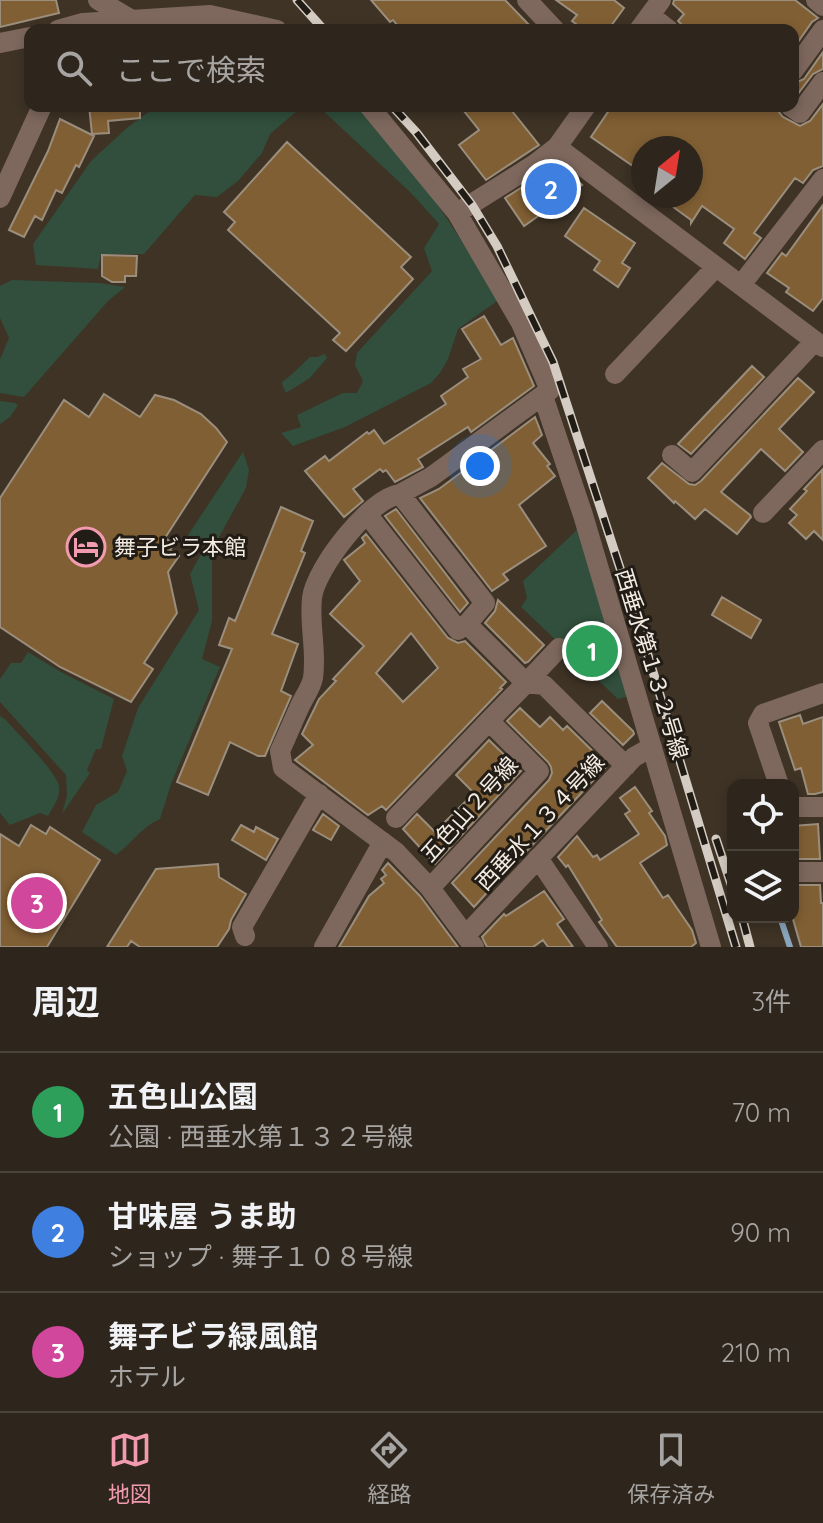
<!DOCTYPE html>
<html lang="ja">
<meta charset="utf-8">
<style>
body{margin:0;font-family:Quicksand,"Noto Sans JP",sans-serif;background:#3a3229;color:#f1f3f6}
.controls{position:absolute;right:24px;bottom:24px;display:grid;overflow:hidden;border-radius:16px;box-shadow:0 4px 12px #0003}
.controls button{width:72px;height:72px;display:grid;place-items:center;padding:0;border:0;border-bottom:2px solid #49433b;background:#2e261c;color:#f1f3f6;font:40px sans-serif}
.compass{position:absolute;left:631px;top:136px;width:72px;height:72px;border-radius:50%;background:#2e261c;box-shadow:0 4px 12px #0003;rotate:30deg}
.you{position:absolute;left:480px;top:466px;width:28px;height:28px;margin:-20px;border:6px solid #fff;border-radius:50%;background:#1a73e8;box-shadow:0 0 0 12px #1a73e833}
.badge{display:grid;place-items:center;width:52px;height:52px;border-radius:50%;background:#f29aaf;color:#fff;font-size:26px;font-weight:700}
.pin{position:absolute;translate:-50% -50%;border:4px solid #fff;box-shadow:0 2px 8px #0006}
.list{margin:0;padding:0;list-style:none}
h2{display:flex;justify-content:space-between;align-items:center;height:104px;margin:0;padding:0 32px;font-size:34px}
h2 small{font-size:26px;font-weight:400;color:#a7a5a3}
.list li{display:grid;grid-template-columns:52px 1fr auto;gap:24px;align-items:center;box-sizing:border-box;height:120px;padding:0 32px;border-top:2px solid #49433b}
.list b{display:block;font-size:30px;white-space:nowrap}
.list p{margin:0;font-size:26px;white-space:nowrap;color:#a7a5a3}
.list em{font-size:26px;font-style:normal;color:#a7a5a3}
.icon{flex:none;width:44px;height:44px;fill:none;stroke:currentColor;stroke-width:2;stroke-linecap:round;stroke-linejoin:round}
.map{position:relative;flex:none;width:823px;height:947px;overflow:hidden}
.search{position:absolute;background:#2e261c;box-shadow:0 4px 12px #0003;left:24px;right:24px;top:24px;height:88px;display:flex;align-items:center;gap:20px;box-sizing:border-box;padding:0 28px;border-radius:16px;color:#a7a5a3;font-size:30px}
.sheet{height:464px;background:#2e261c}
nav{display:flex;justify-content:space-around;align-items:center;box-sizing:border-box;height:112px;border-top:2px solid #49433b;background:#2e261c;font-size:22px;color:#a7a5a3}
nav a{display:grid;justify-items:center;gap:4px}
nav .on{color:#f29aaf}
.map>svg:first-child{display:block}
.green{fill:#314f3c}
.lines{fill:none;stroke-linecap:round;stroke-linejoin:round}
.stream{stroke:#89a5bc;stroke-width:6}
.building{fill:#805f34;stroke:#9b8e7d;stroke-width:2;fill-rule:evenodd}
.minor{stroke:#7e685e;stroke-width:20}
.rail-casing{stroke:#d4ccc2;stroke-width:9}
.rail{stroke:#211c15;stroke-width:6;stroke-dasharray:18;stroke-linecap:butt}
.labels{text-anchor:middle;stroke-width:6;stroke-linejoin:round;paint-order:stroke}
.poi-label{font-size:22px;fill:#f3ece3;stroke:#211c15;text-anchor:start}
.street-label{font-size:22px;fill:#f3ece3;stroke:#211c15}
</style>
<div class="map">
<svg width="823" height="947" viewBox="0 0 823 947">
<rect width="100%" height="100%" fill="#3e3325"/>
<path class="green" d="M 157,106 L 303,106 L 270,134 L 262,153 L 238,181 L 217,197 L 195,195 L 144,254 L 101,254 L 98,269 L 36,265 L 33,244 L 91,161 L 128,127 Z
M 318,106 L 360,106 L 414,169 L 500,299 L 458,329 L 448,359 L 440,373 L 431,383 L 345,427 L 293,446 L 281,433 L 301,427 L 297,415 L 343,393 L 357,393 L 363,381 L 355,365 L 357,353 L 432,271 L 424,248 L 439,224 L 411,193 Z
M 12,280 L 100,283 L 125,287 L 108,301 L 24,397 L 0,393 L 0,359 L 9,338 L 0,318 L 0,286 Z
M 325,354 L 327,358 L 310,378 L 286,393 L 283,387 L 282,382 L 291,375 L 310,357 L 317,357 Z
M 0,401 L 15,403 L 18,405 L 10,417 L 0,424 Z
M 243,452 L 249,470 L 246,488 L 212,550 L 212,621 L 202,659 L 220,667 L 171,784 L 160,819 C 143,826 131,844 116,855 L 82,832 L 96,805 L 118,792 L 127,771 L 122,756 L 138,708 L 199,610 L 190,574 L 205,547 L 188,535 Z
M 579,528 L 629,696 L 618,699 L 521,607 L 527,598 L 523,581 Z
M 28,652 L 61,672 L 114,699 L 101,749 L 96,749 L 87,770 L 90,773 L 62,814 L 67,796 L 66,775 L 0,702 L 0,679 L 11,663 L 21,663 Z
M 0,716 L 6,720 C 17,733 56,771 59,786 C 61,797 53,807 48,816 L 40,813 L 10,825 L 0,813 Z"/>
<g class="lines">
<path class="stream" d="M 780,917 L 790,947"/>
</g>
<path class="building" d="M 0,0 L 56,0 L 59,13 L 0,27 Z
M 371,0 L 505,0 L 534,30 L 401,30 L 393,20 L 390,22 Z
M 556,0 L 614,0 L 624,8 L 608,30 L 584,30 L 572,21 L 577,15 Z
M 674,0 L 795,0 L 818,18 L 812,22 L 793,49 L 793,30 L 687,30 L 678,21 L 684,14 L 673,4 Z
M 823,52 L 823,69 L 813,74 L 797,95 L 793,94 L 793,84 L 804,79 Z
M 823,104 L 823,166 L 813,170 L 803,183 L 795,178 L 754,233 L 761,238 L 745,259 L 724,243 L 734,229 L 702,206 L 691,223 L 691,220 L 672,206 L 679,196 L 691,196 L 691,148 L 643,148 L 643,173 L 591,137 L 612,106 L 777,106 L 779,112 L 783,117 L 800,126 L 810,121 Z
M 89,106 L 140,106 L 140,118 L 108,121 L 109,133 L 92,134 Z
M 460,106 L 508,106 L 539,145 L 486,180 L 459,145 L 479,130 Z
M 60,119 L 94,136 L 79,167 L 76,165 L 62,193 L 56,190 L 42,220 L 35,216 L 24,237 L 9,230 L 48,151 Z
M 287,142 L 411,257 L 401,267 L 413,279 L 346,351 L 333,340 L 340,333 L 228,230 L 235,222 L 224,212 Z
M 558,164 L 582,185 L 524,226 L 505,198 Z
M 823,205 L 823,298 L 813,311 L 786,292 L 789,288 L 767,273 L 782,253 L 786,256 Z
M 584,208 L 635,243 L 622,263 L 630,268 L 618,287 L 594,270 L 600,261 L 565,236 Z
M 102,255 L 137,256 L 136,276 L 125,276 L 125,282 L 112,282 L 102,276 Z
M 484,316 L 501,345 L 513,338 L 534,386 L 471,432 L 468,427 L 418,459 L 423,467 L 395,482 L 386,470 L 383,472 L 380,469 L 353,489 L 363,501 L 344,517 L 305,471 L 325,456 L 329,461 L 367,432 L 369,434 L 374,430 L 384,444 L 446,404 L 441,396 L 468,377 L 463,369 L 481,359 L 462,329 Z
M 752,366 L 764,377 L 691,454 L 678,444 Z
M 798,378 L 814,392 L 779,429 L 803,452 L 785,471 L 761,449 L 721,492 L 750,515 L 751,517 L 737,534 L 705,509 L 695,519 L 675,501 L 674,503 L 648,478 L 662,463 L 689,484 L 695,485 L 701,481 Z
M 104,394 L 140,417 L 155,395 L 174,400 L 201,414 L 216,428 L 227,442 L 165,538 L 174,544 L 170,550 L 179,556 L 168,572 L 177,613 L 144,663 L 153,669 L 131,702 L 60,667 L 0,627 L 0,498 L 64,400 L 89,417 Z
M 535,417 L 542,435 L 533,443 L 550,464 L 547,466 L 555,476 L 519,505 L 546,546 L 503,574 L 508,580 L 492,591 L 420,498 L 439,489 Z
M 822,470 L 823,540 L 814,531 L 806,539 L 789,523 L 797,515 L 790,509 L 807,491 L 804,489 Z
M 281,507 L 313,521 L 301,551 L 305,553 L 272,634 L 298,644 L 281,691 L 291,696 L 265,756 L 258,756 L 230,742 L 208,795 L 177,782 L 232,649 L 219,645 L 229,618 L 235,621 Z
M 396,509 L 468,603 L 460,612 L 385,516 Z
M 366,534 L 448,638 L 458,643 L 465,641 L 506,682 L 500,688 L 502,689 L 386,810 L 382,806 L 368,815 L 295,760 L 313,745 L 302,734 L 319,699 L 336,681 L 333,679 L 364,646 L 330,614 L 360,581 L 344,560 L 365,543 L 362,538 ZM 411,633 L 438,668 L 403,702 L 376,673 Z
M 722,597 L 761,620 L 751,638 L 712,615 Z
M 498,600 L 544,645 L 528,662 L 525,663 L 485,623 L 495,611 Z
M 602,701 L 633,731 L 634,734 L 623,745 L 590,713 Z
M 520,708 L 540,727 L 550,717 L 563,730 L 567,726 L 605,763 L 604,765 L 606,767 L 522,856 L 521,855 L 474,907 L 452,883 L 549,780 L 552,773 L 551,767 L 548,762 L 507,721 Z
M 800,715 L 803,724 L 823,717 L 823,792 L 815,794 L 808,794 L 801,768 L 795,770 L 779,722 Z
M 489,740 L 521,771 L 435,864 L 403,829 L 417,814 L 435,832 L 474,793 L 456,775 Z
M 635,787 L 652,811 L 649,813 L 665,836 L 667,845 L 640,863 L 663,898 L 668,895 L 692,930 L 696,943 L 691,947 L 617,947 L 599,922 L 602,920 L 568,865 L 566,867 L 558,857 L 577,836 L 593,857 L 597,855 L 600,860 L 639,834 L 625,814 L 630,811 L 620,798 Z
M 323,814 L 339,826 L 331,840 L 313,830 Z
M 818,824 L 820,859 L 793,859 L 793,826 Z
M 31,825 L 46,834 L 50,827 L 100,860 L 47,947 L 0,947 L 0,834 L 19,846 Z
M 241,825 L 254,832 L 256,827 L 278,839 L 266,860 L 232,840 Z
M 388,863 L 420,896 L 458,947 L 339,947 L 369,896 L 384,883 L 381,879 L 386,875 L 382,870 Z
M 218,864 L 219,877 L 246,894 L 231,920 L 229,929 L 217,947 L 140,947 L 131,941 L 127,947 L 107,947 L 156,869 Z
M 793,885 L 820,885 L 821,903 L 823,903 L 823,947 L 801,947 L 793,919 Z
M 544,891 L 564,919 L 557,924 L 573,947 L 548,947 L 543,940 L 533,947 L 487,947 L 482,937 L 504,914 L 506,916 Z"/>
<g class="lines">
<path class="minor" d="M 98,0 L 132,20
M 527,0 L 555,30
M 816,0 L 823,6
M 650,15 L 669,30
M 58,30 L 83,23 L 210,15 L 277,30
M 639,30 L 661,0
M 0,43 L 30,37
M 793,71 L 823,30
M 369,106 L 457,213 L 521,323 L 550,390 L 431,477 L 400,494 C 370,498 315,569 312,598 C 309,625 317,651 313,678 C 311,688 304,697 300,706 C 293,721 287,736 280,751 L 283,768 L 396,852 L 430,888 L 474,947
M 790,106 L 800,113 L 823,82
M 557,147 L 823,347
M 0,198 L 42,106
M 457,213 L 535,164 L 557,147 L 586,106
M 741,285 L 823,179
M 615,374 L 716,267
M 543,396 L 583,515 L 711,947
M 672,455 L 692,472 L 815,341
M 763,513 L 823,450
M 367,514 L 458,630 L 467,624 L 485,603 L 400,494
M 467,624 L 526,683 L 559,648
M 489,721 L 526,683 L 544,685 L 626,766
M 779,785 L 758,723 L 763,714 L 823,693
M 793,807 L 823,807
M 396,818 L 489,721 L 539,771 L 430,888
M 538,858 L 598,947
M 793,872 L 823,872
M 466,935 L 634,757 L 652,747
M 245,936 L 242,927 L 319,794
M 324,947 L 383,842"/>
<g class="rail-casing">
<path id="rail" d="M 297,0 L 324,30
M 392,106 L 416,132 L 472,205 L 497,246 L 553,362 L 644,642 L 736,947
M 716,839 L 733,890
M 742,917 L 750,947"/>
</g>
<use href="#rail" class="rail"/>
</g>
<defs>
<g id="hotel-ring" transform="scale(2)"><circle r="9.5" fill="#211c15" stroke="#f29aaf" stroke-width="1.5"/><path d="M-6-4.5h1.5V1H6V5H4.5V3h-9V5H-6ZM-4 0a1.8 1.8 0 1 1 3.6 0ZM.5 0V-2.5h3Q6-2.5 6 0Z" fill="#f29aaf"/></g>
</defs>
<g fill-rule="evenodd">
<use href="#hotel-ring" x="86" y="547"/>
</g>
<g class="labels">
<g class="poi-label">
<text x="114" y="555">舞子ビラ本館</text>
</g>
<g class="street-label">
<text transform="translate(652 664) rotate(73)" y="8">西垂水第１３２号線</text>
<text transform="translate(469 809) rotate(-48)" y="8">五色山２号線</text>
<text transform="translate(540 822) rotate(-47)" y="8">西垂水１３４号線</text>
</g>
</g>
</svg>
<div class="controls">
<button><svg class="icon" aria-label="locate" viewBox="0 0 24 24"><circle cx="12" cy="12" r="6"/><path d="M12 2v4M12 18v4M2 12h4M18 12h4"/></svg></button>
<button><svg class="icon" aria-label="layers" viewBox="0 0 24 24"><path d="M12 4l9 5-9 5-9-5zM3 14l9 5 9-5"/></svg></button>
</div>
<svg class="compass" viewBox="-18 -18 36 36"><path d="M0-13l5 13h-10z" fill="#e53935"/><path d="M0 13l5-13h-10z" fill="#a7a5a3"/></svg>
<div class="you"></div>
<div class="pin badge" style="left:592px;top:651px;background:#2e9e5b">1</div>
<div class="pin badge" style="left:551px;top:189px;background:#3f7fe0">2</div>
<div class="pin badge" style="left:37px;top:903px;background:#d1479c">3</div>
<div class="search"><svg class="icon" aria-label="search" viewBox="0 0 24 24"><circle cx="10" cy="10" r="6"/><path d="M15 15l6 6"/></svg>ここで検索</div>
</div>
<section class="sheet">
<h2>周辺<small>3件</small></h2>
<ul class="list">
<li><span class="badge" style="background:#2e9e5b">1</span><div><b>五色山公園</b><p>公園 · 西垂水第１３２号線</p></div><em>70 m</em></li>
<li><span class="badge" style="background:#3f7fe0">2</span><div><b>甘味屋 うま助</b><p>ショップ · 舞子１０８号線</p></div><em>90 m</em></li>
<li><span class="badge" style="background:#d1479c">3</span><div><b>舞子ビラ緑風館</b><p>ホテル</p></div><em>210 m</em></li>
</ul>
</section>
<nav>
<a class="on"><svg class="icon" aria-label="map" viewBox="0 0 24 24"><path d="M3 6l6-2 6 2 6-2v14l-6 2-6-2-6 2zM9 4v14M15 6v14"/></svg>地図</a>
<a><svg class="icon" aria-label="directions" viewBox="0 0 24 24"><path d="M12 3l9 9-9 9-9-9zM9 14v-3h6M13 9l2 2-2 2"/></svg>経路</a>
<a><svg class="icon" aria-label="saved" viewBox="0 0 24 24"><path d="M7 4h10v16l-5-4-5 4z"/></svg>保存済み</a>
</nav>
